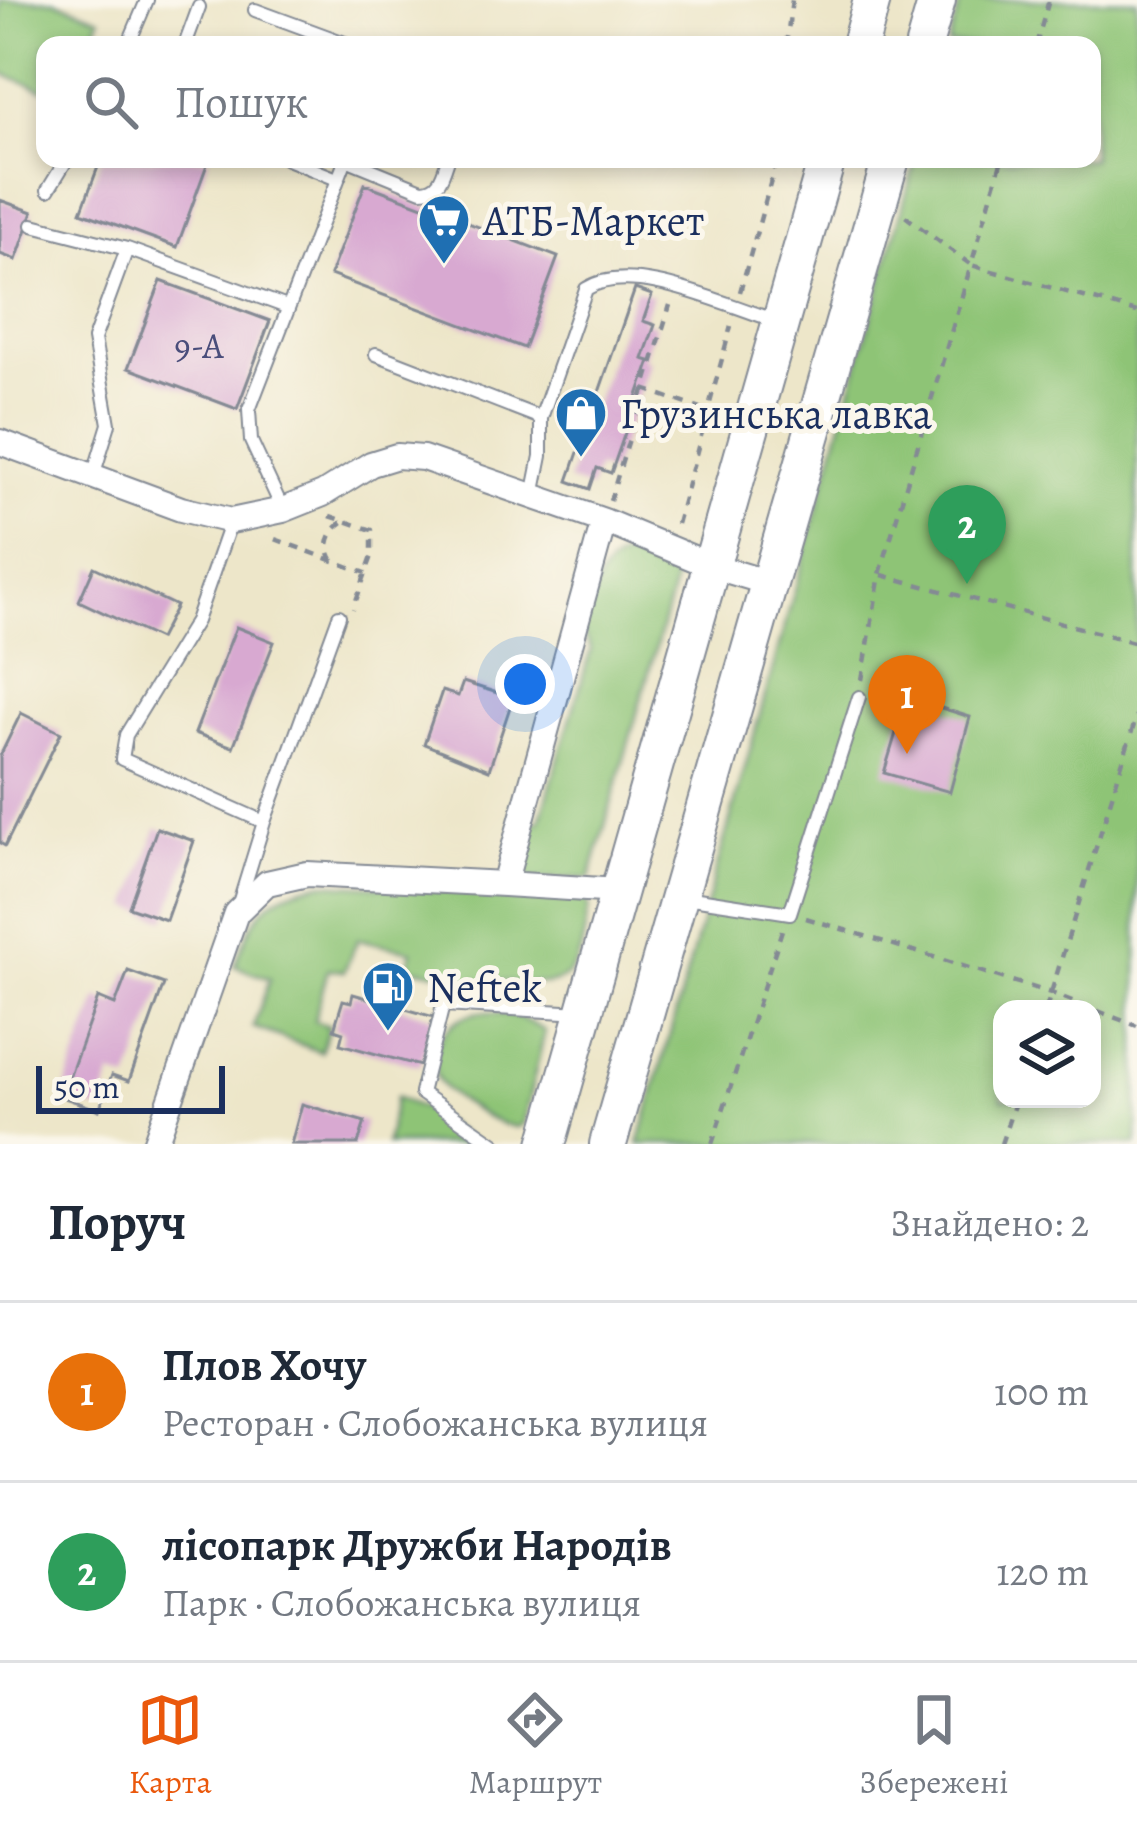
<!DOCTYPE html>
<html lang="uk">
<meta charset="utf-8">
<style>
body{margin:0;font-family:Alegreya,serif;background:#f2f2f3;color:#1f2937}
.controls{position:absolute;right:36px;bottom:36px;display:grid;overflow:hidden;border-radius:24px;box-shadow:0 6px 18px #0003}
.controls button{width:108px;height:108px;display:grid;place-items:center;padding:0;border:0;border-bottom:3px solid #e0e1e3;background:#fff;color:#1f2937;font:60px sans-serif}
.scale{position:absolute;left:36px;bottom:30px;width:189px;box-sizing:border-box;padding-left:12px;border:6px solid #1b2f5e;border-top:0;font-size:33px;line-height:42px;white-space:nowrap;color:#1b2f5e;-webkit-text-stroke:9px #fbf7ec;paint-order:stroke}
.you{position:absolute;left:525px;top:684px;width:42px;height:42px;margin:-30px;border:9px solid #fff;border-radius:50%;background:#1a73e8;box-shadow:0 0 0 18px #1a73e833}
.badge{display:grid;place-items:center;width:78px;height:78px;border-radius:50%;background:#ea580c;color:#fff;font-size:39px;font-weight:700}
.pin{position:absolute;translate:-50% -99px;filter:drop-shadow(0 3px 6px #0008)}
.pin::after{content:'';position:absolute;top:63px;width:42px;height:36px;background:inherit;clip-path:polygon(0 0,100% 0,50% 100%)}
.list{margin:0;padding:0;list-style:none}
h2{display:flex;justify-content:space-between;align-items:center;height:156px;margin:0;padding:0 48px;font-size:51px}
h2 small{font-size:39px;font-weight:400;color:#747a83}
.list li{display:grid;grid-template-columns:78px 1fr auto;gap:36px;align-items:center;box-sizing:border-box;height:180px;padding:0 48px;border-top:3px solid #e0e1e3}
.list b{display:block;font-size:45px;white-space:nowrap}
.list p{margin:0;font-size:39px;white-space:nowrap;color:#747a83}
.list em{font-size:39px;font-style:normal;color:#747a83}
.icon{flex:none;width:66px;height:66px;fill:none;stroke:currentColor;stroke-width:2;stroke-linecap:round;stroke-linejoin:round}
.map{position:relative;flex:none;width:1137px;height:1144px;overflow:hidden}
.search{position:absolute;background:#fff;box-shadow:0 6px 18px #0003;left:36px;right:36px;top:36px;height:132px;display:flex;align-items:center;gap:30px;box-sizing:border-box;padding:0 42px;border-radius:24px;color:#747a83;font-size:45px}
.sheet{height:516px;background:#fff}
nav{display:flex;justify-content:space-around;align-items:center;box-sizing:border-box;height:168px;border-top:3px solid #e0e1e3;background:#fff;font-size:33px;color:#747a83}
nav a{display:grid;justify-items:center;gap:6px}
nav .on{color:#ea580c}
.map>svg:first-child{display:block}
.green{fill:#8ec476;stroke:#547a6a;stroke-width:3;fill-rule:evenodd}
.building{fill:#d8a9d1}
.lines{fill:none;stroke-linecap:round;stroke-linejoin:round}
.service-casing{stroke:#848a94;stroke-width:16}
.minor-casing{stroke:#848a94;stroke-width:28}
.primary-casing{stroke:#848a94;stroke-width:40}
.path{stroke:#848a94;stroke-width:4.5;stroke-dasharray:9 9;stroke-linecap:butt}
.service{stroke:#fff;stroke-width:12}
.minor{stroke:#fff;stroke-width:24}
.primary{stroke:#fff;stroke-width:36}
.labels{text-anchor:middle;stroke-width:10;stroke-linejoin:round;paint-order:stroke}
.number-label{font-size:36px;fill:#4a4e7b}
.poi-label{font-size:42px;fill:#1b2f5e;stroke:#fbf7ec;text-anchor:start}
</style>
<div class="map">
<svg width="1137" height="1144" viewBox="0 0 1137 1144">
<rect width="100%" height="100%" fill="#fbf7ec"/>
<filter id="ink" filterUnits="userSpaceOnUse"><feTurbulence type="fractalNoise" baseFrequency=".00833" numOctaves="2"/><feDisplacementMap in="SourceGraphic" scale="24" xChannelSelector="R" yChannelSelector="G"/><feConvolveMatrix kernelMatrix="1 2 1 2 8 2 1 2 1" color-interpolation-filters="sRGB"/></filter>
<filter id="wash" filterUnits="userSpaceOnUse"><feTurbulence type="fractalNoise" baseFrequency=".004" numOctaves="4" result="noise"/><feDisplacementMap in="SourceGraphic" scale="48" xChannelSelector="R" yChannelSelector="G"/><feGaussianBlur stdDeviation="2.7" result="paint"/><feColorMatrix in="noise" values="0 0 0 0 0 0 0 0 0 0 0 0 0 0 0 0 0 1.4 0 .05"/><feComposite in="paint" operator="in"/></filter>
<g filter="url(#wash)">
<rect width="100%" height="100%" fill="#ede6c9"/>
<path class="green" d="M 0,0 L 54,0 L 100,18 L 90,45 L 45,45 L 45,90 L 0,73 Z
M 961,0 L 1137,0 L 1137,1144 L 639,1144 L 916,159 L 1092,159 L 1092,45 L 948,45 ZM 1002,1009 L 1092,1009 L 1092,1099 L 1002,1099 Z
M 633,554 C 653,560 671,560 674,584 L 590,878 L 533,879 L 519,873 L 520,828 L 540,821 L 591,649 L 582,630 C 592,600 596,559 633,554 Z
M 321,883 L 584,898 L 589,907 C 582,938 584,978 547,984 L 469,979 L 408,967 L 412,951 L 358,939 L 344,971 L 328,969 L 314,1021 L 329,1026 L 321,1052 L 253,1027 L 270,979 L 235,966 C 254,914 264,893 321,883 Z
M 482,1012 L 517,1016 L 545,1031 L 523,1124 L 517,1127 C 497,1126 447,1097 438,1079 C 423,1047 452,1014 482,1012 Z
M 396,1097 L 425,1109 L 475,1144 L 386,1144 Z"/>
<g id="blocks">
<path class="building" d="M 101,159 L 209,159 L 177,247 L 81,212 Z
M 365,184 L 558,257 L 524,348 L 330,275 Z
M 0,200 L 33,212 L 16,260 L 0,254 Z
M 161,281 L 270,321 L 237,409 L 128,368 Z
M 635,289 L 652,295 L 643,321 L 655,325 L 643,359 L 650,361 L 611,473 L 597,468 L 590,489 L 568,481 Z
M 94,567 L 176,606 L 159,639 L 79,601 Z
M 236,627 L 274,642 L 233,747 L 195,733 Z
M 463,682 L 513,698 L 489,770 L 424,744 L 442,691 L 458,696 Z
M 919,701 L 970,717 L 950,792 L 884,773 L 901,716 L 913,719 Z
M 21,713 L 61,733 L 5,846 L 0,843 L 0,756 Z
M 157,828 L 194,841 L 166,920 L 129,907 Z
M 128,971 L 164,984 L 129,1081 L 112,1075 L 99,1110 L 62,1097 L 98,998 L 115,1005 Z
M 353,994 L 434,1017 L 420,1066 L 340,1044 L 343,1032 L 334,1029 L 343,1000 L 351,1002 Z
M 302,1104 L 365,1122 L 358,1144 L 291,1144 Z"/>
</g>
</g>
<g filter="url(#ink)">
<use href="#blocks" fill-opacity="0" stroke="#848a94" stroke-width="3"/>
<g class="lines">
<g class="service-casing">
<path id="service" d="M 255,10 L 350,45
M 128,45 L 147,0
M 185,45 L 199,7
M 287,159 L 337,179
M 346,159 L 422,190 C 440,190 443,174 448,159
M 48,190 L 67,159
M 33,225 L 127,249 L 287,307
M 376,354 L 541,418
M 93,476 L 109,424 L 94,339 L 127,249
M 533,496 L 541,456 L 541,418 L 586,289 C 632,259 726,306 775,320
M 283,510 L 251,441 L 249,410 L 346,159
M 231,521 L 196,621 L 126,735 L 122,759 L 264,822
M 685,897 L 790,913 L 859,697
M 240,900 L 264,822 L 339,616
M 495,1144 L 421,1093 L 443,1005 L 582,1013"/>
</g>
<g class="minor-casing">
<path id="minor" d="M 0,442 L 181,509 L 231,521 L 283,510 L 323,494 L 371,464 L 397,456 L 423,458 L 604,521 L 712,566 L 769,583
M 504,884 L 619,891
M 155,1144 L 236,913 L 267,883 L 307,874 L 504,884 L 604,521"/>
</g>
<g class="primary-casing">
<path id="primary" d="M 860,45 L 872,0
M 924,45 L 937,0
M 547,1144 L 827,159
M 608,1144 L 891,159"/>
</g>
<path class="path" d="M 786,45 L 792,0
M 1036,45 L 1049,0
M 905,216 L 971,265 L 1002,159
M 740,292 L 777,159
M 644,389 L 707,411
M 610,501 L 670,305
M 330,516 L 372,530 L 372,556 L 353,609
M 677,524 L 731,326
M 275,539 L 366,573
M 333,561 C 323,546 329,531 344,521
M 882,575 L 1137,643
M 862,680 L 880,574 L 971,265 L 1137,312
M 806,918 L 1051,993 L 1137,1026
M 1046,1009 L 1137,715
M 712,1144 L 782,930
M 1001,1144 L 1016,1099"/>
<use href="#service" class="service"/>
<use href="#minor" class="minor"/>
<use href="#primary" class="primary"/>
</g>
</g>
<defs>
<g id="supermarket-pin" transform="scale(2.7)"><path d="M0 17L-7.5 6A9.5 9.5 0 1 1 7.5 6Z" fill="#1f6fb2" stroke="#fbf7ec"/><path d="M-6-5.5h2.5l.6 2H6L4.5 2H-2.5L-4.4-4H-6ZM-1.5 3.2a1.3 1.3 0 1 0 .1 0ZM3 3.2a1.3 1.3 0 1 0 .1 0Z" fill="#fff"/></g>
<g id="shop-pin" transform="scale(2.7)"><path d="M0 17L-7.5 6A9.5 9.5 0 1 1 7.5 6Z" fill="#1f6fb2" stroke="#fbf7ec"/><path d="M-5-2.5h2.3a2.7 3.5 0 0 1 5.4 0H5L5.5 6h-11ZM-1.5-2.5h3a1.5 2.3 0 0 0-3 0Z" fill="#fff"/></g>
<g id="fuel-pin" transform="scale(2.7)"><path d="M0 17L-7.5 6A9.5 9.5 0 1 1 7.5 6Z" fill="#1f6fb2" stroke="#fbf7ec"/><path d="M-5.5-6h7V0h2V4h1.3V-2.5L3-4.5l.8-.8L6-3V5H2.5V1h-1V6h-7ZM-4.2-4.7v3.2H.2V-4.7Z" fill="#fff"/></g>
</defs>
<g fill-rule="evenodd">
<use href="#supermarket-pin" x="444" y="220"/>
<use href="#shop-pin" x="581" y="413"/>
<use href="#fuel-pin" x="388" y="987"/>
</g>
<g class="labels">
<g class="number-label">
<text x="199" y="358">9-А</text>
</g>
<g class="poi-label">
<text x="483" y="235">АТБ-Маркет</text>
<text x="620" y="428">Грузинська лавка</text>
<text x="427" y="1002">Neftek</text>
</g>
</g>
</svg>
<div class="controls">
<button><svg class="icon" aria-label="layers" viewBox="0 0 24 24"><path d="M12 4l9 5-9 5-9-5zM3 14l9 5 9-5"/></svg></button>
</div>
<div class="scale">50 m</div>
<div class="you"></div>
<div class="pin badge" style="left:907px;top:754px;background:#e8710a">1</div>
<div class="pin badge" style="left:967px;top:584px;background:#2e9e5b">2</div>
<div class="search"><svg class="icon" aria-label="search" viewBox="0 0 24 24"><circle cx="10" cy="10" r="6"/><path d="M15 15l6 6"/></svg>Пошук</div>
</div>
<section class="sheet">
<h2>Поруч<small>Знайдено: 2</small></h2>
<ul class="list">
<li><span class="badge" style="background:#e8710a">1</span><div><b>Плов Хочу</b><p>Ресторан · Слобожанська вулиця</p></div><em>100 m</em></li>
<li><span class="badge" style="background:#2e9e5b">2</span><div><b>лісопарк Дружби Народів</b><p>Парк · Слобожанська вулиця</p></div><em>120 m</em></li>
</ul>
</section>
<nav>
<a class="on"><svg class="icon" aria-label="map" viewBox="0 0 24 24"><path d="M3 6l6-2 6 2 6-2v14l-6 2-6-2-6 2zM9 4v14M15 6v14"/></svg>Карта</a>
<a><svg class="icon" aria-label="directions" viewBox="0 0 24 24"><path d="M12 3l9 9-9 9-9-9zM9 14v-3h6M13 9l2 2-2 2"/></svg>Маршрут</a>
<a><svg class="icon" aria-label="saved" viewBox="0 0 24 24"><path d="M7 4h10v16l-5-4-5 4z"/></svg>Збережені</a>
</nav>
